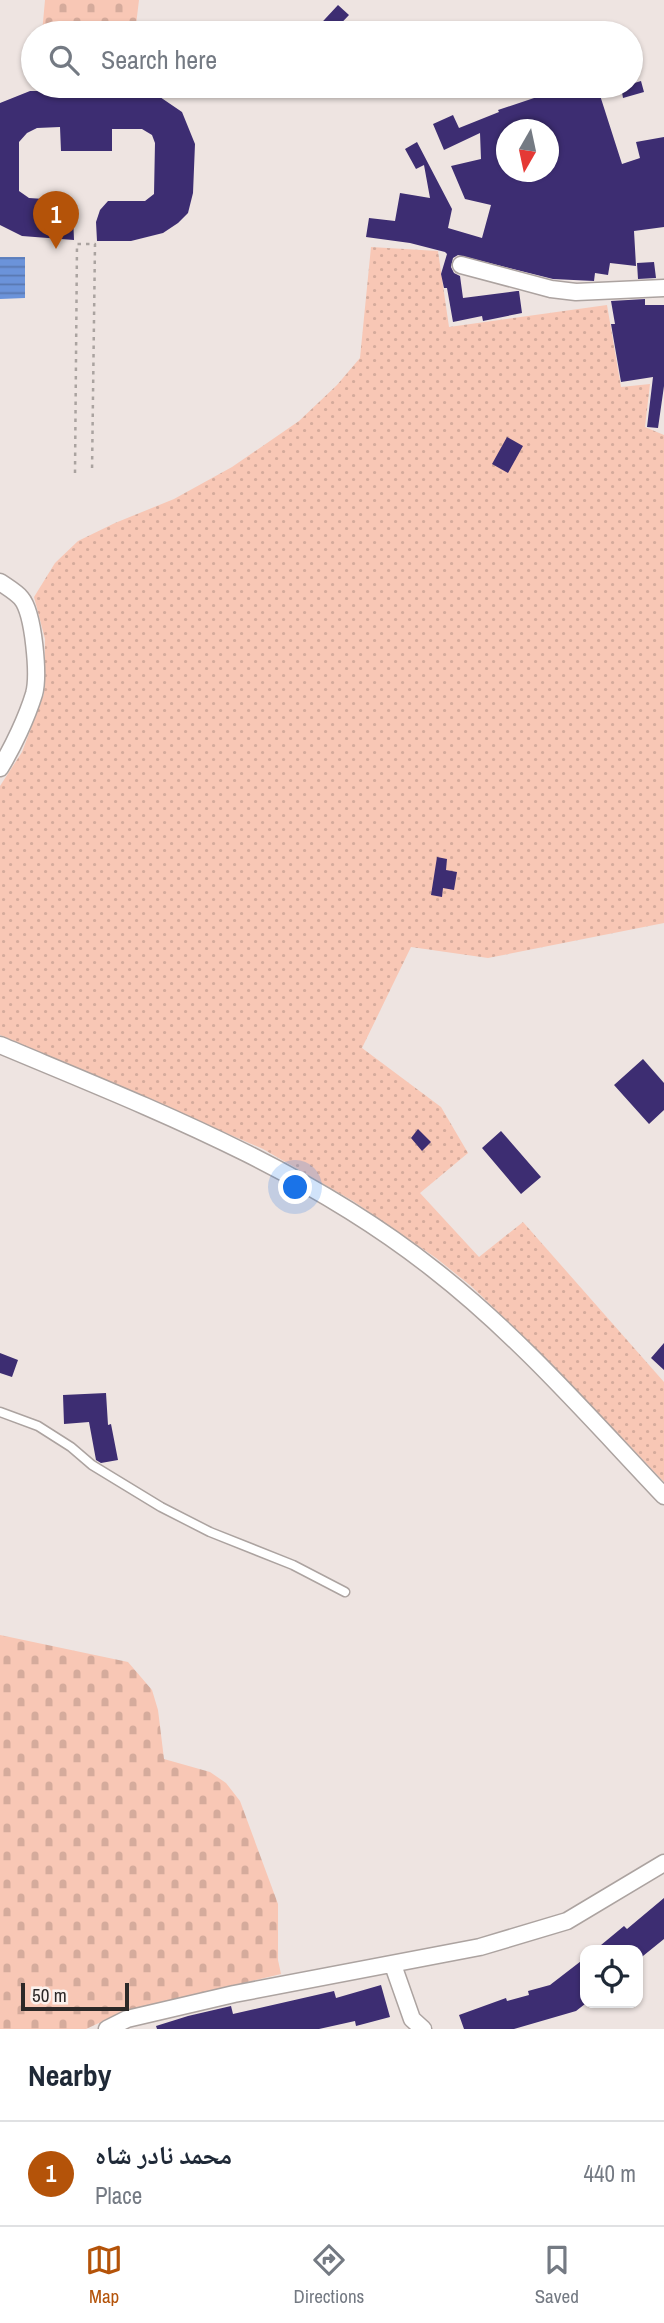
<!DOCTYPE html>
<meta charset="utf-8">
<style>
body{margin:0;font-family:"Archivo Narrow","Noto Naskh Arabic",sans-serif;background:#f6f6f7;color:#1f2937}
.controls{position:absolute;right:21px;bottom:21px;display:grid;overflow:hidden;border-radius:14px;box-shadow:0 2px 5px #0004}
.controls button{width:63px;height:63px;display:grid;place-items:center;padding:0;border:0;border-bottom:2px solid #e0e1e3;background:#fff;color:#1f2937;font:35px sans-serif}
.compass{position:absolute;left:496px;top:119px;width:63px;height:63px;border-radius:50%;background:#fff;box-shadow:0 2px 5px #0004;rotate:189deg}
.scale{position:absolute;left:21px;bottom:18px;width:108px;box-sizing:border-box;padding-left:7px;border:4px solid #2c2928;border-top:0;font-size:19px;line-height:24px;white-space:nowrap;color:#2c2928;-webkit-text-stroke:5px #fbf2ee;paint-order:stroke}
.you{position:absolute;left:296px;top:1188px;width:24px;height:24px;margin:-18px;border:5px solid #fff;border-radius:50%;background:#1a73e8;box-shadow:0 0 0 10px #1a73e833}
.badge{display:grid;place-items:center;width:46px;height:46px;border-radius:50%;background:#b45309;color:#fff;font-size:23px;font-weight:700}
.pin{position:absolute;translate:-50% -58px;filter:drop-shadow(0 2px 4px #0008)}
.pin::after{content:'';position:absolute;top:37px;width:24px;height:21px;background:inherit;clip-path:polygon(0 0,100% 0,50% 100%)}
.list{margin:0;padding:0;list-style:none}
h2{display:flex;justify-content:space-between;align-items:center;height:91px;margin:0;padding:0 28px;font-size:30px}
h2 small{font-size:23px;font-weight:400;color:#747a83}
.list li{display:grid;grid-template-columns:46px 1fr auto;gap:21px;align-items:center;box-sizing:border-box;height:105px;padding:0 28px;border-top:2px solid #e0e1e3}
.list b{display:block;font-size:26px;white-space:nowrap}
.list p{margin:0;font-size:23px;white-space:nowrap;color:#747a83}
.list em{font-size:23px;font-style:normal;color:#747a83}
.icon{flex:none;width:38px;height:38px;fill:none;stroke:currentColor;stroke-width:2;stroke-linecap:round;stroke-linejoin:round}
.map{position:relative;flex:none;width:664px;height:2029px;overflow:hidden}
.search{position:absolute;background:#fff;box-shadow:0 2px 5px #0004;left:21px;right:21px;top:21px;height:77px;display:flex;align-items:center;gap:18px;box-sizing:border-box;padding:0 24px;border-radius:38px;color:#747a83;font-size:26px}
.sheet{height:196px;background:#fff}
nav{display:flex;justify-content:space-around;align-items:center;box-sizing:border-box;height:98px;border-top:2px solid #e0e1e3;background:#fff;font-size:19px;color:#747a83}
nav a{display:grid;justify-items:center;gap:4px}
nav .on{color:#b45309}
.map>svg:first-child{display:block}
.grass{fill:url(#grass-dots)}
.cemetery{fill:url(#cemetery-stones)}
.water{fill:url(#water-rules)}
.building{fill:#3d2d72;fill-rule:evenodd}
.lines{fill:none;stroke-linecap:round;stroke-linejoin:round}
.service-casing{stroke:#aca3a0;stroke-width:11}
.minor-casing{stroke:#aca3a0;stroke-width:19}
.path{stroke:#aaa3a0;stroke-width:2.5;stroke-dasharray:3.5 5;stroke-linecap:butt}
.service{stroke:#fff;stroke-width:8}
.minor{stroke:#fff;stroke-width:16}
</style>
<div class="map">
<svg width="664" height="2029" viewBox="0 0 664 2029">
<defs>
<pattern id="grass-dots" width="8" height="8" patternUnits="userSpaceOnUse" patternTransform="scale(1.75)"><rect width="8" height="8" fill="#f8c7b5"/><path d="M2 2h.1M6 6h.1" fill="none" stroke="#d5ab9c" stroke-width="1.8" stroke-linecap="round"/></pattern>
<pattern id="cemetery-stones" width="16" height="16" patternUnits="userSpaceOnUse" patternTransform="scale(1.75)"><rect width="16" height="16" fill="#f8c7b5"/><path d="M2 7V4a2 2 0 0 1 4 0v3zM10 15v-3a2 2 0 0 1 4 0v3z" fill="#d5ab9c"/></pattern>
<pattern id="water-rules" width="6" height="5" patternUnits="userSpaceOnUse" patternTransform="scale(1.75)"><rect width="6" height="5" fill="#6b93da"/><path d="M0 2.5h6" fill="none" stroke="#5878b1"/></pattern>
</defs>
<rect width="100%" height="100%" fill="#eee4e1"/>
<path class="grass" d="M 371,247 L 438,251 L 449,327 L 607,305 L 621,387 L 650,384 L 645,427 L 664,435 L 664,923 L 488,958 L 411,947 L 362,1048 L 441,1107 L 468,1153 L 420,1193 L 479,1257 L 523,1222 L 664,1382 L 664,1482 L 550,1362 L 471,1286 L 436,1258 L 353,1201 L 263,1149 L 0,1035 L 0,786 L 22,752 L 44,694 L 45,639 L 34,597 L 55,563 L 78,541 L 115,523 L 174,499 L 232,467 L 299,421 L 337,385 L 360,358 Z"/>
<path class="cemetery" d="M 45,0 L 139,0 L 135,33 L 42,33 Z
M 0,1635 L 128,1662 L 152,1690 L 158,1710 L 164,1759 L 210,1772 L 226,1783 L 240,1801 L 278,1904 L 278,1960 L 281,1974 L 125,2011 L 86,2029 L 0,2029 Z"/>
<path class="water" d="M 0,257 L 25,257 L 25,298 L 0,299 Z"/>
<path class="building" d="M 338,5 L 349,15 L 332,33 L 312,33 Z
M 641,81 L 644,92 L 623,98 L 621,87 Z
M 59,86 L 129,86 L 129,90 L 160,97 L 182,112 L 195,144 L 193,193 L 188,213 L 178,223 L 163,233 L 131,241 L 97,241 L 96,222 L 100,210 L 108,201 L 145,201 L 154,194 L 155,143 L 152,135 L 142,129 L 112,129 L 112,151 L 61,151 L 60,127 L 37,128 L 27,133 L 19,142 L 19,191 L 29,198 L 59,200 L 67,206 L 73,215 L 74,240 L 22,236 L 0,225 L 0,103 L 30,91 L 58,91 Z
M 561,86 L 597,86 L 622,164 L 640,158 L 636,142 L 664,137 L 664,227 L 634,231 L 636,266 L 610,263 L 608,275 L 595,273 L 594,281 L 553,279 L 458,255 L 453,258 L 451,267 L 454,273 L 460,276 L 463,298 L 517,291 L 519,291 L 522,313 L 483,321 L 482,316 L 453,322 L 447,288 L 444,288 L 441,274 L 447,254 L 445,252 L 410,243 L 366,237 L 369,218 L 395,221 L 400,193 L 430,198 L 424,165 L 416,169 L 405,149 L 417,142 L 452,209 L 448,228 L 482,238 L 491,205 L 465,199 L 451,166 L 481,159 L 480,133 L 444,150 L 433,124 L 453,115 L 459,128 L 499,112 L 498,110 L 540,96 L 539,93 ZM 507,130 L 549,130 L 549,173 L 529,173 L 529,175 L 507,173 Z
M 654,262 L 656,278 L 638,279 L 637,263 Z
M 645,299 L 645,305 L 664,305 L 664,386 L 658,428 L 647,427 L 653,377 L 621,382 L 611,324 L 615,324 L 611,301 Z
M 507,437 L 523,446 L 508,473 L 492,464 Z
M 437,857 L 447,859 L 446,870 L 457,872 L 454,890 L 443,888 L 442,897 L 431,895 Z
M 643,1059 L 664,1083 L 664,1110 L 649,1124 L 614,1085 Z
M 418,1129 L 431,1142 L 422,1151 L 411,1138 Z
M 501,1131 L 541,1177 L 521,1194 L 482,1148 Z
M 664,1343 L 664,1370 L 651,1358 Z
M 0,1353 L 18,1360 L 12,1377 L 0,1373 Z
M 106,1393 L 108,1425 L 111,1424 L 118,1460 L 101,1463 L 96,1460 L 89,1422 L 64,1424 L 63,1395 Z
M 664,1898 L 664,1939 L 638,1960 L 638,1950 L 595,1950 L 624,1926 L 627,1929 Z
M 585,1958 L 585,2004 L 576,2011 L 514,2029 L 464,2029 L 459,2015 L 506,1998 L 507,2001 L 529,1995 L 528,1991 L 550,1985 Z
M 381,1985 L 390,2017 L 356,2026 L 355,2021 L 319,2029 L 157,2029 L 156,2026 L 188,2016 L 231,2006 L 233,2014 L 334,1991 L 336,1998 Z"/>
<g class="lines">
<g class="service-casing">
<path id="service" d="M 0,1412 L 38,1426 L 71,1447 L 92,1465 L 161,1507 L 210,1532 L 293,1565 L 345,1592"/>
</g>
<g class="minor-casing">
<path id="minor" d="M 461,265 L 551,289 L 576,292 L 664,288
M 0,582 C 7,587 16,592 21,598 C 34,613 39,676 34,694 C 27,717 13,747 0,768
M 0,1045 C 150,1108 304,1167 433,1269 C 518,1335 590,1418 664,1496
M 393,1965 L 412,2019 L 423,2029
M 107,2029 L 127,2019 L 234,1994 L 480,1947 L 567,1921 L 664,1863"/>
</g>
<path class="path" d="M 75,473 L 77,244 L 95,244 L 92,472"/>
<use href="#service" class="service"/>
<use href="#minor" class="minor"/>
</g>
</svg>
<div class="controls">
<button><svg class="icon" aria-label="locate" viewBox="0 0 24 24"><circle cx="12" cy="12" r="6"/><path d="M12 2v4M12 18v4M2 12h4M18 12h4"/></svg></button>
</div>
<svg class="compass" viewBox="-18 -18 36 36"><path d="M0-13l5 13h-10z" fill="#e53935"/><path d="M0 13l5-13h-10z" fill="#747a83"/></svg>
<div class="scale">50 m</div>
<div class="you"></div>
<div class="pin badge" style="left:56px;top:249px">1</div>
<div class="search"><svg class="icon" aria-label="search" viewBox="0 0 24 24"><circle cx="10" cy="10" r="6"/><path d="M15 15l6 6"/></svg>Search here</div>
</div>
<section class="sheet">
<h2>Nearby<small></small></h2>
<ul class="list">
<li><span class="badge">1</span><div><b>محمد نادر شاه</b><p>Place</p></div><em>440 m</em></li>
</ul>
</section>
<nav>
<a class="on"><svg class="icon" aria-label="map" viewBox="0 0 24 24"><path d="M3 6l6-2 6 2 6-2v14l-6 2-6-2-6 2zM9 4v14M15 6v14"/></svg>Map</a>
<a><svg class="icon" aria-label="directions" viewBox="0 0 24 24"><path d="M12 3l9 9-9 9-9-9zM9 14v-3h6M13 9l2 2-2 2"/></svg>Directions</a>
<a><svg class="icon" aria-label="saved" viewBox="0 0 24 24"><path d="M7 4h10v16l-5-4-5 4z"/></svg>Saved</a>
</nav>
